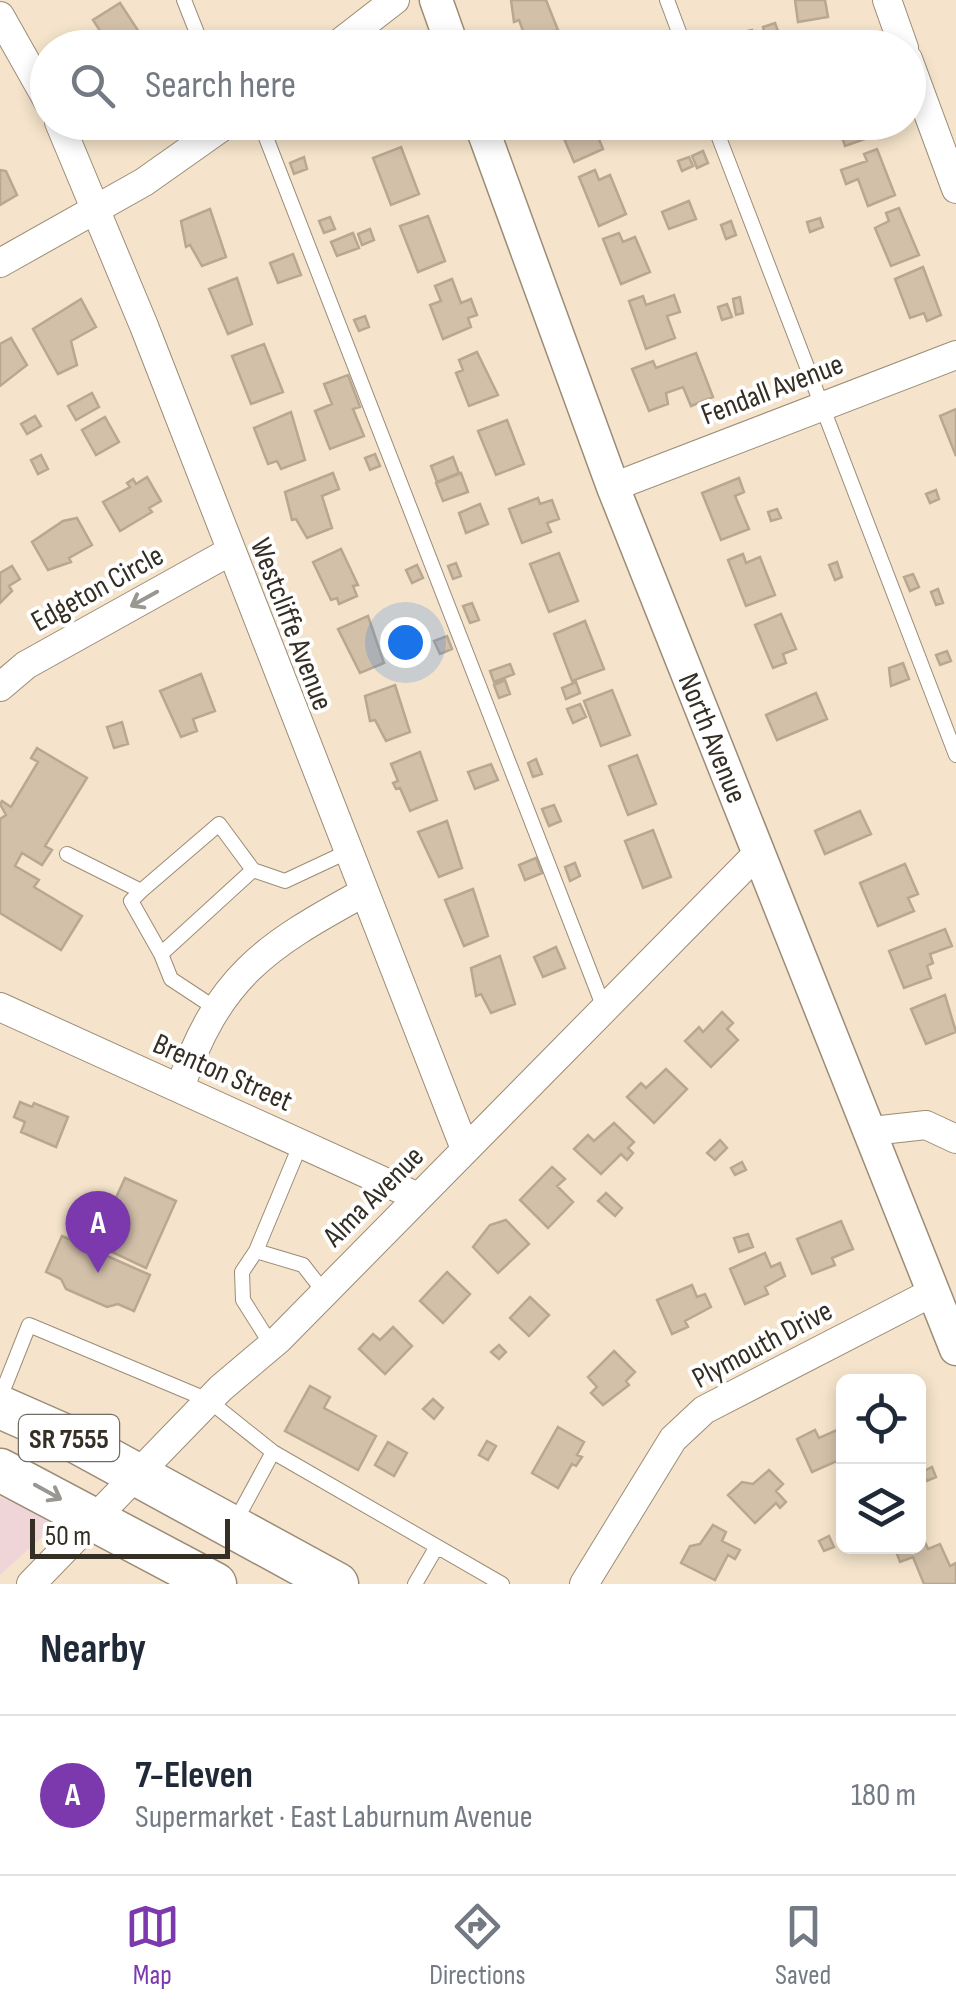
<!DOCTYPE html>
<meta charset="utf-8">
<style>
body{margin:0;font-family:"Sofia Sans Condensed",sans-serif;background:#f6f6f7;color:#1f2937}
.controls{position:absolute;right:30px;bottom:30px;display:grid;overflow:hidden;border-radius:15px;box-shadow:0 5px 15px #0003}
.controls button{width:90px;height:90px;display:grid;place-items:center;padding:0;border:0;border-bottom:2px solid #e0e1e3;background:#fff;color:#1f2937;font:50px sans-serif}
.scale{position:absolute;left:30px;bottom:25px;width:200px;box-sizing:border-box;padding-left:10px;border:5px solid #342e24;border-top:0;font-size:28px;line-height:35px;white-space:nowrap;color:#342e24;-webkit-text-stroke:8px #fff;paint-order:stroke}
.you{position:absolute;left:405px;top:642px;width:35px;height:35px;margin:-25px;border:8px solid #fff;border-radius:50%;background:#1a73e8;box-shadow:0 0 0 15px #1a73e833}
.badge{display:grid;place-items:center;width:65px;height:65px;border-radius:50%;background:#7b39ad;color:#fff;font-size:32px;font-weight:700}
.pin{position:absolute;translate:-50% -82px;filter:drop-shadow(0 2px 5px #0008)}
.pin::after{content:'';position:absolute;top:52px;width:35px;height:30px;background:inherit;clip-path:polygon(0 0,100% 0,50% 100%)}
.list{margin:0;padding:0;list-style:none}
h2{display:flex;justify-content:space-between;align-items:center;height:130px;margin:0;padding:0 40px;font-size:42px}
h2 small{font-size:32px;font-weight:400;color:#747a83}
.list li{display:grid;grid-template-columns:65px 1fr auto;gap:30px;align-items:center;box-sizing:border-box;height:160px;padding:0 40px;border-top:2px solid #e0e1e3}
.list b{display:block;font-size:38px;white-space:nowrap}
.list p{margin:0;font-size:32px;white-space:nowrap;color:#747a83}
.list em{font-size:32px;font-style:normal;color:#747a83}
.icon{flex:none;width:55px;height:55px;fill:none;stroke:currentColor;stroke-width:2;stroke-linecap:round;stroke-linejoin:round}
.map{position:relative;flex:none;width:956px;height:1584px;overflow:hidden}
.search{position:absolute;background:#fff;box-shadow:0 5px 15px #0003;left:30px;right:30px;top:30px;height:110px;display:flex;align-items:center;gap:25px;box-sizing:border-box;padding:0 35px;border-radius:55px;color:#747a83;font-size:38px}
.sheet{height:290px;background:#fff}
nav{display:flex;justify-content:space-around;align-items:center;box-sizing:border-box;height:140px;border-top:2px solid #e0e1e3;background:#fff;font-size:28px;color:#747a83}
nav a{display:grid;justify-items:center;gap:5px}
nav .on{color:#7b39ad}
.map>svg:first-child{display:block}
.commercial{fill:#f0d5d8}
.building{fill:#d2c0a9;stroke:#b9a891;stroke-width:2.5}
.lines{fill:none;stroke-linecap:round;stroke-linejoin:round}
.service-casing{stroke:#9c8c76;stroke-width:16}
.minor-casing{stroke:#9c8c76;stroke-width:30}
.tertiary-casing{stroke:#9c8c76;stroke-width:35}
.primary-casing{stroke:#9c8c76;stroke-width:45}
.service{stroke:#fff;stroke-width:14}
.minor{stroke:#fff;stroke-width:28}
.tertiary{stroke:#fff;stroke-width:32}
.primary{stroke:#fff;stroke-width:42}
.oneway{stroke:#9a9692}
.labels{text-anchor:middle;stroke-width:8;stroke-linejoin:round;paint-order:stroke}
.shield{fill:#fff;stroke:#716d66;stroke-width:2.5}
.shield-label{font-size:28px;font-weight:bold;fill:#342e24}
.street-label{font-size:30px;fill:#342e24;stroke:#fff}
</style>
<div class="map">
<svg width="956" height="1584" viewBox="0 0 956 1584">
<rect width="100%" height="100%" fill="#f5e4cb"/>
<path class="commercial" d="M 0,1497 L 58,1522 L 0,1575 Z"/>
<path class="building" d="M 511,0 L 546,0 L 558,30 L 527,42 L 519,20 L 514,22 Z
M 795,0 L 825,0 L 828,17 L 798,22 Z
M 120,3 L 141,35 L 141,48 L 111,48 L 93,20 Z
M 775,23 L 779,34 L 766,38 L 763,27 Z
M 752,30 L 755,41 L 742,44 L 739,33 Z
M 833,32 L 839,48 L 800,48 L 799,44 Z
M 359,122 L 392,122 L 393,126 L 364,137 Z
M 557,122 L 592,122 L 603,149 L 574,162 Z
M 837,122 L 866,122 L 871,137 L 845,146 Z
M 401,147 L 419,194 L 391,205 L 373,158 Z
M 877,149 L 895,195 L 868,206 L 858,179 L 846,184 L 841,170 L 867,161 L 864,154 Z
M 703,151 L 708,163 L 697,168 L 692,156 Z
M 304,157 L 307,169 L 294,174 L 290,163 Z
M 689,157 L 693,166 L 682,171 L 678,161 Z
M 0,170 L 6,171 L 17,195 L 0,205 Z
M 595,170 L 599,180 L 610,175 L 626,214 L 599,226 L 579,177 Z
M 689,201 L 696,219 L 669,229 L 662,212 Z
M 899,208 L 919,255 L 891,266 L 875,228 L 889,221 L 886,213 Z
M 210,209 L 226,257 L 202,266 L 190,245 L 186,247 L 181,221 Z
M 428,216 L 445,261 L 418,272 L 400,226 Z
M 330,217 L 335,229 L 324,233 L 319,221 Z
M 820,218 L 823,227 L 810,232 L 807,222 Z
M 731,221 L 736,235 L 726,239 L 721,225 Z
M 370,229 L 374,240 L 362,245 L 358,234 Z
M 353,233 L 359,248 L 337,256 L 331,242 Z
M 619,233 L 623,242 L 635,237 L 650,272 L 621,284 L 603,239 Z
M 293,254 L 301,275 L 278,283 L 270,263 Z
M 923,267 L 941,315 L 927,321 L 924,313 L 910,318 L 895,279 Z
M 237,278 L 252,324 L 228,334 L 209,289 Z
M 452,279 L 461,303 L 471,299 L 477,315 L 468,318 L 471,327 L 443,339 L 430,305 L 441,301 L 435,286 Z
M 674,295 L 680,312 L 667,316 L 675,338 L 646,349 L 629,301 L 643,296 L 646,305 Z
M 740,297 L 743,313 L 736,315 L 733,299 Z
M 81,299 L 96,327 L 71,341 L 77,365 L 58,374 L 33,329 Z
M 727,304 L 732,317 L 722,320 L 718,307 Z
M 365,316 L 369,327 L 359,331 L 354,320 Z
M 11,338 L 27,365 L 0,386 L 0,344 Z
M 264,344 L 283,392 L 251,404 L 232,356 Z
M 477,352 L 498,395 L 469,406 L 456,373 L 463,370 L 459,360 Z
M 696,353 L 713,397 L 691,406 L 683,387 L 666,393 L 668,404 L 649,411 L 632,369 L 653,361 L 656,368 Z
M 348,375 L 360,407 L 353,409 L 364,436 L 330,449 L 315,411 L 332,404 L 324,384 Z
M 92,393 L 99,407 L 76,420 L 68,406 Z
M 956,409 L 956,456 L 940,416 Z
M 291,412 L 305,460 L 281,469 L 277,461 L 268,464 L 254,428 Z
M 35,416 L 41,426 L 27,434 L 21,424 Z
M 105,417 L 119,442 L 96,455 L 82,430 Z
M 507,420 L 524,464 L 496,475 L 478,431 Z
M 375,454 L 380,466 L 370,470 L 365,458 Z
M 41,455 L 48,469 L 38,474 L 31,460 Z
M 453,457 L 459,473 L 437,482 L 431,466 Z
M 333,473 L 339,489 L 322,496 L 332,528 L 307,538 L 296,519 L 292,520 L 285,492 Z
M 461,473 L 468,492 L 443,501 L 436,483 Z
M 147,477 L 161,501 L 149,508 L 152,512 L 120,531 L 103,502 L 130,487 L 127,483 L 133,479 L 136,484 Z
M 739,478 L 744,492 L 735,496 L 749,529 L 721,540 L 702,493 Z
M 936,490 L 939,499 L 930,503 L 926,494 Z
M 538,498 L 540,504 L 552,500 L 559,519 L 547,523 L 551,532 L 522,543 L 509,509 Z
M 480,504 L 488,524 L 466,533 L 459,513 Z
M 777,509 L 781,518 L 771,521 L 768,512 Z
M 77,518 L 92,545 L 69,558 L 71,562 L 48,570 L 32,542 L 63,521 Z
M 341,549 L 358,585 L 353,586 L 357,596 L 339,604 L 337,598 L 331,600 L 313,562 Z
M 559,553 L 578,601 L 549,612 L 530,564 Z
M 743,554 L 746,563 L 760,557 L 775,595 L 746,606 L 728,560 Z
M 837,562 L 842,577 L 835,580 L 829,565 Z
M 456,563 L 461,576 L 453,579 L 448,566 Z
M 417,565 L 423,578 L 412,583 L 406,570 Z
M 12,566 L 20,579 L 9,586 L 12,591 L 0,603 L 0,573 Z
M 913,574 L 919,587 L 910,591 L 904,577 Z
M 938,589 L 943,603 L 936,605 L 931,592 Z
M 472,603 L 479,620 L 470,623 L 463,606 Z
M 781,614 L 796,649 L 783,654 L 786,663 L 773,668 L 755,625 Z
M 368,616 L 384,663 L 360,673 L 338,629 Z
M 585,621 L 604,669 L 572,681 L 554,634 Z
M 447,636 L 452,649 L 440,654 L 434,641 Z
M 947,651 L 951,661 L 940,665 L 936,655 Z
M 903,663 L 909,679 L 891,686 L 889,668 Z
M 510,664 L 514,674 L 494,682 L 490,671 Z
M 201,674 L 215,711 L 193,719 L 197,731 L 181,737 L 160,691 Z
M 505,680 L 510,694 L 499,698 L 494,685 Z
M 576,682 L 580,693 L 566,699 L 562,688 Z
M 395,685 L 410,732 L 386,741 L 375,720 L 370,721 L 365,696 Z
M 612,690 L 630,735 L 601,746 L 584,701 Z
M 816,693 L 827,719 L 777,740 L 766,715 Z
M 580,704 L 586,717 L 573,723 L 567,709 Z
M 122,722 L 128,744 L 114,748 L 107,727 Z
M 37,748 L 87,778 L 45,846 L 52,850 L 42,865 L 22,853 L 15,866 L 39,880 L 34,887 L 82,916 L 61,950 L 0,913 L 0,819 L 6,815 L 0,804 L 2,801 L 11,807 L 38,762 L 31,758 Z
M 420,752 L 437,800 L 410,811 L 400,788 L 396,789 L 393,783 L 398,781 L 391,764 Z
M 637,755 L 656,804 L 628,815 L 609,766 Z
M 536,759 L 542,774 L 533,777 L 528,763 Z
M 491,764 L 498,780 L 475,789 L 468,772 Z
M 554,805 L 561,821 L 549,826 L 542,809 Z
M 860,811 L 871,834 L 825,854 L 815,831 Z
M 447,821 L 462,868 L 439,877 L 418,832 Z
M 653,830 L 671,877 L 643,888 L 625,841 Z
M 536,858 L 542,873 L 525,880 L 519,865 Z
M 575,863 L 580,876 L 570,881 L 565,867 Z
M 905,864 L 918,894 L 908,898 L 914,911 L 878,926 L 860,883 Z
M 473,889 L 488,936 L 464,946 L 445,900 Z
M 945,929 L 952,946 L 930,954 L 933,963 L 927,966 L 931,978 L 904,988 L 889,951 Z
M 556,947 L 565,968 L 543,977 L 534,957 Z
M 500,956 L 515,1004 L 491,1013 L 481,994 L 476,996 L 471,968 Z
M 945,995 L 956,1032 L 926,1044 L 911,1009 Z
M 722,1012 L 733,1023 L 727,1029 L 738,1040 L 711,1067 L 685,1041 L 699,1027 L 703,1032 Z
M 666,1069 L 687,1089 L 654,1123 L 627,1097 L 641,1083 L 646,1088 Z
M 20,1102 L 32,1107 L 34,1103 L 68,1117 L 56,1147 L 21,1132 L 25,1122 L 14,1117 Z
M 614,1123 L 634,1142 L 628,1148 L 633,1153 L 627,1160 L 621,1154 L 601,1174 L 574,1149 L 588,1135 L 594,1141 Z
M 720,1140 L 727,1148 L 715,1160 L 707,1153 Z
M 742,1162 L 746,1170 L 735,1175 L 731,1168 Z
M 552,1167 L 565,1179 L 557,1186 L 573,1202 L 548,1228 L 520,1200 Z
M 125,1178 L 176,1201 L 146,1268 L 95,1244 Z
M 606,1193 L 622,1208 L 615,1216 L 598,1201 Z
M 506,1220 L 529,1244 L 498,1273 L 473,1247 L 490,1225 Z
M 841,1221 L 853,1249 L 832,1258 L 835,1265 L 812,1274 L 797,1239 Z
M 748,1234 L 753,1247 L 739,1252 L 734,1238 Z
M 62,1236 L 150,1275 L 134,1311 L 118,1304 L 107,1307 L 66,1289 L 61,1279 L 46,1272 Z
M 765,1253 L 771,1267 L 780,1263 L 785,1276 L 765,1287 L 768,1294 L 745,1304 L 730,1269 Z
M 447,1272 L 470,1294 L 443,1323 L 420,1301 Z
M 692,1285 L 697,1297 L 705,1294 L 711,1307 L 685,1321 L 688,1327 L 672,1334 L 657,1300 Z
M 530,1297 L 549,1315 L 529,1336 L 510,1318 Z
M 393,1327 L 412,1346 L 385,1374 L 359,1349 L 373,1334 L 380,1340 Z
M 499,1345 L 506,1352 L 499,1359 L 491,1352 Z
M 614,1351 L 635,1372 L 626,1381 L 629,1385 L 603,1405 L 591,1393 L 597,1387 L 588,1377 Z
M 310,1386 L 330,1397 L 324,1408 L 376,1436 L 358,1470 L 285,1431 Z
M 433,1399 L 443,1408 L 434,1419 L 423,1409 Z
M 558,1427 L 584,1442 L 577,1455 L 582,1457 L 576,1466 L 572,1464 L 558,1488 L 532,1473 Z
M 844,1427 L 844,1468 L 839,1460 L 812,1472 L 797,1439 L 815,1430 L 819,1438 Z
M 487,1441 L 496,1446 L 488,1460 L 479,1455 Z
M 388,1442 L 407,1453 L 394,1476 L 375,1465 Z
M 932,1467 L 936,1477 L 927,1481 L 922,1472 Z
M 769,1470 L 783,1484 L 776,1491 L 786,1502 L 780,1508 L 776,1503 L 755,1523 L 728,1495 L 742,1482 L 753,1484 Z
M 713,1525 L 726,1532 L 722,1541 L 740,1550 L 735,1559 L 728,1555 L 715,1580 L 681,1563 L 690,1546 L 700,1544 Z
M 921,1533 L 928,1549 L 940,1544 L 950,1566 L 956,1563 L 956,1584 L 924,1584 L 913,1557 L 900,1562 L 894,1546 L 918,1546 Z
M 829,1536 L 834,1547 L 824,1551 L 819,1541 Z"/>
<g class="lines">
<g class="service-casing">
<path id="service" d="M 184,0 L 203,48
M 667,0 L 685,48
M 260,122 L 604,1008
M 713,122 L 956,755
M 67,854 L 141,891
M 161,954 L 131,901 L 141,891 L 219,824 L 253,870
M 215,1008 L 171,979 L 161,954 L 253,870 L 285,881 L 347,852
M 256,1251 L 303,1265 L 324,1292
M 272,1346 L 243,1300 L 242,1272 L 256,1251 L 301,1143
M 0,1398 L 29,1325 L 208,1400 L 273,1452 L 502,1584
M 235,1522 L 273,1452
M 415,1584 L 436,1548"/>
</g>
<g class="minor-casing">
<path id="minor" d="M 887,0 L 904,48
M 0,16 L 48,101
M 333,48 L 395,0
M 908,59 L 956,189
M 59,122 L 144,326 L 465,1149
M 0,263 L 144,182 L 229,122
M 613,487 L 956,355
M 0,687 L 26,665 L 229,552
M 0,1007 L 418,1197
M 180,1088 C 218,977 264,947 363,893
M 872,1131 L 926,1125 L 956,1139
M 31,1584 L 221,1388 L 279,1339 L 759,852
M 584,1584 L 673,1439 L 704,1410 L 933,1292"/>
</g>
<g class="tertiary-casing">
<path id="tertiary" d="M 436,0 L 453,48
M 480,122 L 613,487 L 956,1349"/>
</g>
<g class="primary-casing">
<path id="primary" d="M 0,1407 L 66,1436 L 337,1584
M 0,1470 L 215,1584"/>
</g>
<use href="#service" class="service"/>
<use href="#minor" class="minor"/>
<use href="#tertiary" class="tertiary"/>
<use href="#primary" class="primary"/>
</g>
<defs><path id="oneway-shaft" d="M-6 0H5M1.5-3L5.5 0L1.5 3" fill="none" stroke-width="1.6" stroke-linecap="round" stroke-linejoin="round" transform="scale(2.5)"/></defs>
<g class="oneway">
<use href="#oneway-shaft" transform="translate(144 599) rotate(151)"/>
<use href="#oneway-shaft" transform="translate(48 1492) rotate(29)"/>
</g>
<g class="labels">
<rect class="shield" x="19" y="1415" width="100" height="46" rx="8"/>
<g class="shield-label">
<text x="69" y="1448">SR 7555</text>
</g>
<g class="street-label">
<text transform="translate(772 389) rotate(-21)" y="10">Fendall Avenue</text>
<text transform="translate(97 588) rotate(-29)" y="10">Edgeton Circle</text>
<text transform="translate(292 624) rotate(69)" y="10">Westcliffe Avenue</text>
<text transform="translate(713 738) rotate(68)" y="10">North Avenue</text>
<text transform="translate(223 1072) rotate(24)" y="10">Brenton Street</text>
<text transform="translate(373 1196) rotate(-45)" y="10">Alma Avenue</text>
<text transform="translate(762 1344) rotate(-28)" y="10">Plymouth Drive</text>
</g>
</g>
</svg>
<div class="controls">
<button><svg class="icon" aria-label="locate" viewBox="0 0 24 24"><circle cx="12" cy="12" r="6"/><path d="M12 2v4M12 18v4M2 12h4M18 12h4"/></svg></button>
<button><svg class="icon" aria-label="layers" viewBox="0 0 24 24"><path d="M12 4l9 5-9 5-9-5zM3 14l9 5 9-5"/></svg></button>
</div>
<div class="scale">50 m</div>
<div class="you"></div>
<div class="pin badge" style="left:98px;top:1273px">A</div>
<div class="search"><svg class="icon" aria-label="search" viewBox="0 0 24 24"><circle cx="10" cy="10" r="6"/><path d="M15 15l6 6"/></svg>Search here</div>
</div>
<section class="sheet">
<h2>Nearby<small></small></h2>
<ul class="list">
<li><span class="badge">A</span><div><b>7-Eleven</b><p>Supermarket · East Laburnum Avenue</p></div><em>180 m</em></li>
</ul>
</section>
<nav>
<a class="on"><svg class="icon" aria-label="map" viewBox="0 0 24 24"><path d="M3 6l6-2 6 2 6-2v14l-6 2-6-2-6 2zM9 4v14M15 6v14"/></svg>Map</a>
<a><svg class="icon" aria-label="directions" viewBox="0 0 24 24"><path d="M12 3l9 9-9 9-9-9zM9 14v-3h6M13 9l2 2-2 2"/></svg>Directions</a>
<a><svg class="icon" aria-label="saved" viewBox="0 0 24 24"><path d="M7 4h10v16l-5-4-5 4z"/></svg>Saved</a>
</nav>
